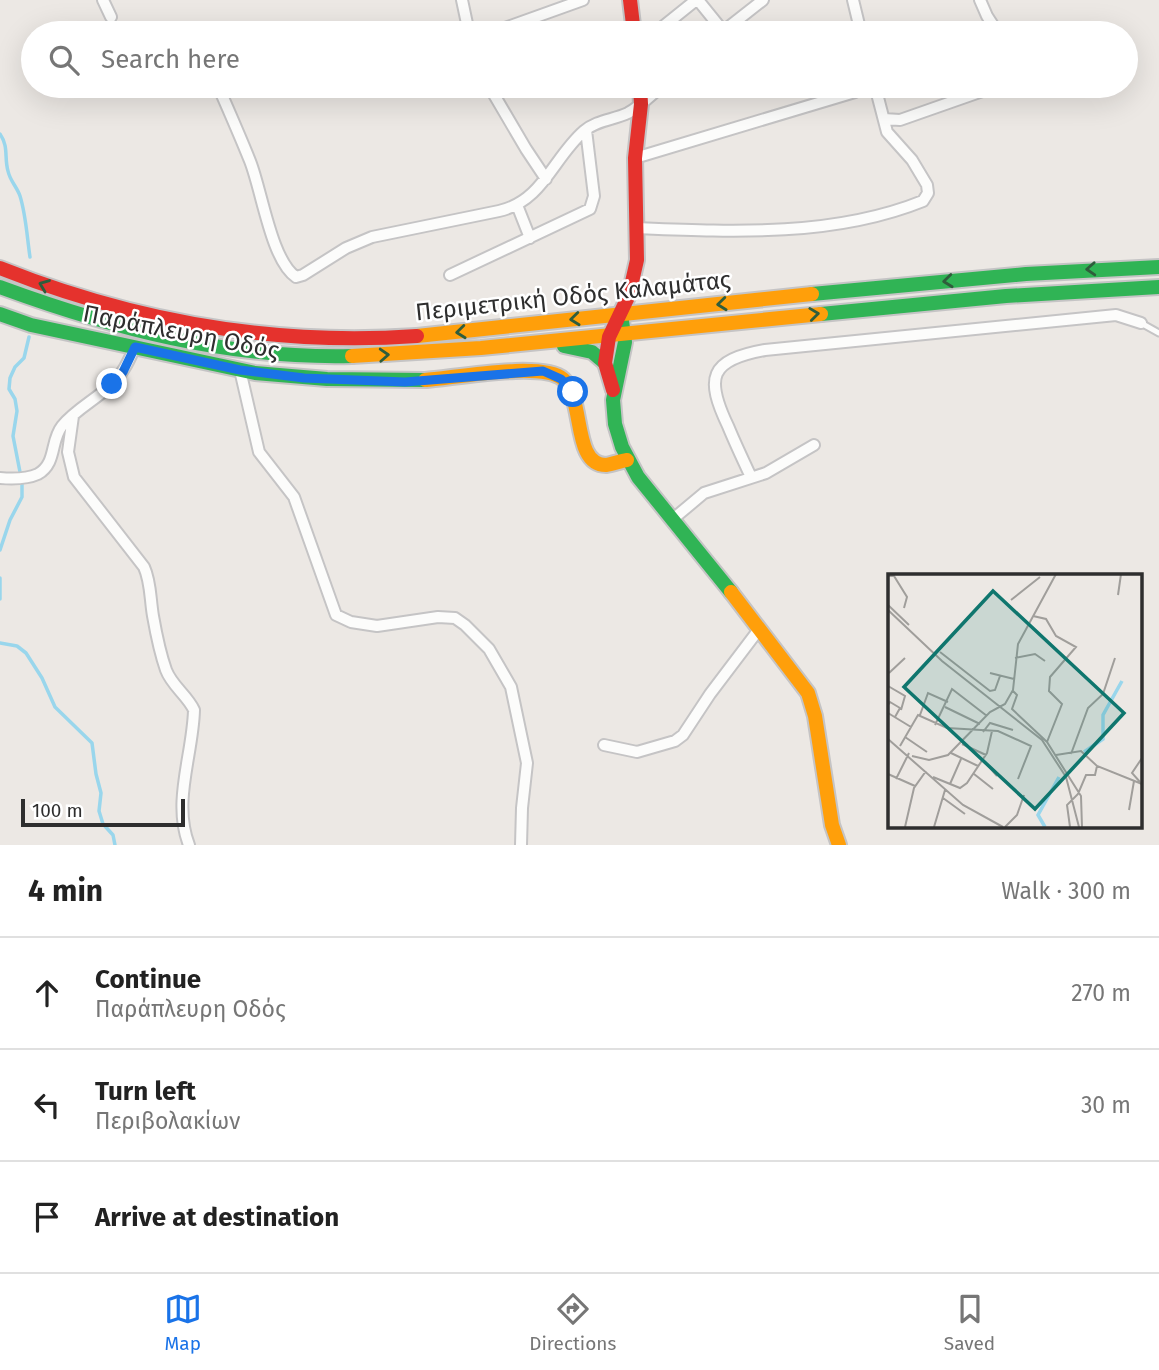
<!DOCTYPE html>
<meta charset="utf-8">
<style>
body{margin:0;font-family:"Fira Sans",sans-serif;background:#f2f2f2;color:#222}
.scale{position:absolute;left:21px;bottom:18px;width:164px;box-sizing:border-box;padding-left:7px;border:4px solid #2e2e2e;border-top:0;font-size:19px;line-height:24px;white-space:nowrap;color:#2e2e2e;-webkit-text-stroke:5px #fff;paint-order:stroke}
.stop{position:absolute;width:21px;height:21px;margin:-16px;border:5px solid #1a73e8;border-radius:50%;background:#fff}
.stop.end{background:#1a73e8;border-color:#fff;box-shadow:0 2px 7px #0008}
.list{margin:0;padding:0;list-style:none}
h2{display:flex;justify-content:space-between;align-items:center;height:91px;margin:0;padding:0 28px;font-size:30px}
h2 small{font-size:23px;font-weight:400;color:#767676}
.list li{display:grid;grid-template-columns:46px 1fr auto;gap:21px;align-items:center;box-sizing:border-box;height:112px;padding:0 28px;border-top:2px solid #e0e0e0}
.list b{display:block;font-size:26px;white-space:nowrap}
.list p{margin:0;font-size:23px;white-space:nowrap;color:#767676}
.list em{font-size:23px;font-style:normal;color:#767676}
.icon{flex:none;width:38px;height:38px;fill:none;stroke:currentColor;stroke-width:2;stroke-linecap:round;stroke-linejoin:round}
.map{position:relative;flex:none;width:1159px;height:845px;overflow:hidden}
.search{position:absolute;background:#fff;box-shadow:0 7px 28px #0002;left:21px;right:21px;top:21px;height:77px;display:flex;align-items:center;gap:18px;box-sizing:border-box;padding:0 24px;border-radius:38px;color:#767676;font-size:26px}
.sheet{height:427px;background:#fff}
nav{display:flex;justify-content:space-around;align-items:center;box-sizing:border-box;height:98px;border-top:2px solid #e0e0e0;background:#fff;font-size:19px;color:#767676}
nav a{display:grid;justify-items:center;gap:4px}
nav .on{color:#1a73e8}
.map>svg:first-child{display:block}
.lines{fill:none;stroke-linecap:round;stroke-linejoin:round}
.stream{stroke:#99d6ec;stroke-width:3.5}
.lane-casing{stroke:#c5c4c5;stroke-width:9}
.street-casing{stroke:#c5c4c5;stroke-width:14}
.fast-casing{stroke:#c5c4c5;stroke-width:18}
.slow-casing{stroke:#c5c4c5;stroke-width:18}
.jam-casing{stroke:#c5c4c5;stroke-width:18}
.lane{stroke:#fcfcfb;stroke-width:5}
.street{stroke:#fcfcfb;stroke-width:10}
.fast{stroke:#30b455;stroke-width:14}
.slow{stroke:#ff9f0a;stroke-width:14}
.jam{stroke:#e5322d;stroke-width:14}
.oneway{stroke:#2f5d3c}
.route{stroke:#1a73e8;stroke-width:9}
.labels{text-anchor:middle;stroke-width:5;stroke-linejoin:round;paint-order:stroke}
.street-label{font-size:24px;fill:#2e2e2e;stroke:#fff}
.inset-river{fill:none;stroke:#99d6ec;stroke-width:3.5}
.inset-road{fill:none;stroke:#a09e9b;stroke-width:2}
.view{fill:#0f766e;fill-opacity:0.15;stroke:#0f766e;stroke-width:3.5}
.inset-edge{fill:none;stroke:#2e2e2e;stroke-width:3.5}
</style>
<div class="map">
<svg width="1159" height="845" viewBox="0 0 1159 845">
<rect width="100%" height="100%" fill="#ece8e4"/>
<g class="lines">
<path class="stream" d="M 0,134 C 9,147 4,157 8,171 C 10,181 17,187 20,196 C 26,215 27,237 30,257
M 20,472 L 13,436 L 17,411 L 15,399 L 9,389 L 10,378 L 15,367 L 24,358 L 29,337
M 0,550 L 10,520 L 22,497 L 22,483
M 0,578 L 0,599
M 0,643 L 17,646 L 26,653 L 42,678 L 55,707 L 92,743 L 96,774 L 101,793 L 99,811 L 103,824 L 113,835 L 115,845"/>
<g class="lane-casing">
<path id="lane" d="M 1141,323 L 1159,333"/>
</g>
<g class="street-casing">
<path id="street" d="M 103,0 L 111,17
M 462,0 L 469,33
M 698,0 L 723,31
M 853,0 L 861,33
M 980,0 L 987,16 L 998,33
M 491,33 L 583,0
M 655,33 L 696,0
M 721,33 L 763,0
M 218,86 C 229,111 240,136 250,161 C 262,191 271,260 296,277 L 303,275 L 346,248 L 372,237 L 499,211 C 543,201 553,158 584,131 C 597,120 613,120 628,113 C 641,106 651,95 662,86
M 489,86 L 526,149 L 546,179
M 884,119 L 900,120 L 997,86
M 635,158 L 855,92 L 868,86
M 517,205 L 530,238
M 637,228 C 732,232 834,237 923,201 L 928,193 L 927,185 L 912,160 L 887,132 L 875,86
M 450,275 L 590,209 L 594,196 L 586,130
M 240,370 L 259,452 L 294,497 L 336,615 L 351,622 L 377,626 L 438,617 L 455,618 L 465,625 L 489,649 L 511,687 L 527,763 L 522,808 L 521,845
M 73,416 L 68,452 L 74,477 L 144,567 C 151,582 150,599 153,616 C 156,633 160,653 166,670 C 172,686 187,695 194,710 C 193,754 172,802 189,845
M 751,477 C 743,460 735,443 728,426 C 705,378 709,360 765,350 L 1116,315 L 1141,323
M 0,478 C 12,479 27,479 38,474 C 57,463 50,441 62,426 C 76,409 97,399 112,384 C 123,374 129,360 135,347
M 673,519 L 704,493 L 766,473 L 814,445
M 604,745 L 637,752 L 675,741 L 683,735 L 710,694 L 760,628"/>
</g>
<g class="fast-casing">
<path id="fast" d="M 0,287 C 114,329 230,359 352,356
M 812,294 L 1026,274 L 1159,267
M 0,314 L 31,325 L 255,373 L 327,379 L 425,380
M 621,314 L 625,342 L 613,400 L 615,424 L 622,447 L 638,477 L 731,592
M 821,314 L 1006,296 L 1159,287
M 564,346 L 592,352 L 605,363"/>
</g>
<g class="slow-casing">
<path id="slow" d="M 417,336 L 812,294
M 352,356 L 481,348 L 821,314
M 425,380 C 454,378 542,361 563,379 C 585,399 572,465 606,465 C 613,464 620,461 627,460
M 731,592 L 808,693 L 815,716 L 832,825 L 839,845"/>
</g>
<g class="jam-casing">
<path id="jam" d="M 630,0 L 634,33
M 0,268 C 133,321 273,346 417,336
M 613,390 L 605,363 L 609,337 L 629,295 L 637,260 L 635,158 L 641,104 L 640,86"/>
</g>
<use href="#lane" class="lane"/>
<use href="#street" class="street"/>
<use href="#fast" class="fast"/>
<use href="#slow" class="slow"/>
<use href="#jam" class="jam"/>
</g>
<defs><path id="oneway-chevron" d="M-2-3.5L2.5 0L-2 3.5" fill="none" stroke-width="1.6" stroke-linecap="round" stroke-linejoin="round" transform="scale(1.75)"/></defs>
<g class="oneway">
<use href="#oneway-chevron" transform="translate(1091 269) rotate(177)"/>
<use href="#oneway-chevron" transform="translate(948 281) rotate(174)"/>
<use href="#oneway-chevron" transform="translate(44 285) rotate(-159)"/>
<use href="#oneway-chevron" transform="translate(722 304) rotate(174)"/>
<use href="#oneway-chevron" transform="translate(814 314) rotate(-7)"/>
<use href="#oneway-chevron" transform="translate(575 319) rotate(174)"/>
<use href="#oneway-chevron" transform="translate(461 332) rotate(174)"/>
<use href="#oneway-chevron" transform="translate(384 355) rotate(-3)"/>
</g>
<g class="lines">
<path class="route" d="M 112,384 L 123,372 L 135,347 L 240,370 L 304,378 L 405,382 L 543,371 L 561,379 L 573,392"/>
</g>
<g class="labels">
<g class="street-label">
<text transform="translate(573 296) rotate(-6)" y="8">Περιμετρική Οδός Καλαμάτας</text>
<text transform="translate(181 332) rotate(11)" y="8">Παράπλευρη Οδός</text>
</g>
</g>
<g transform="translate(888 574)">
<rect width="254" height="254" fill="#ece8e4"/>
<path class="inset-river" d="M 196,178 L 215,165 L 215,141 L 234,107M 157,253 L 150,241 L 171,203"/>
<path class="inset-road" d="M 0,2 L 6,2 L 19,23 L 16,34M 230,21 L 233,0M 123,26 L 152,3M 0,31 L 21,51M 0,36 L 54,87 L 154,166 L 178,203 L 191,253M 145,42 L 158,45 L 168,62 L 188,73 L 162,103 L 161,117 L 174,130 L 159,168M 52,78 L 102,117 L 107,116 L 112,102M 127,84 L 147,80 L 157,87M 1,99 L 17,84M 102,99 L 126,105M 0,112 L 17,122 L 13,136M 125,117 L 129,121 L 124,135 L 159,168 L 193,222 L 194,253M 0,131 L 2,128 L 12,134 L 7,143M 57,133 L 92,150M 0,139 L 23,153M 32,141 L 40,119 L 60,128M 47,151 L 64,115 L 99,142M 95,158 L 102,149 L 125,156M 17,163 L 39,178M 0,165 L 75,231 L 115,253M 74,170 L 98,181M 12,172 L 30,141 L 59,154 L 110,157 L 143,172 L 130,205M 63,179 L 90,192M 183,180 L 200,134 L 215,120 L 227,84M 168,181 L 193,177 L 209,192 L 254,210M 24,182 L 41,186 L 60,181 L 102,138 L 117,130 L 125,116 L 130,70 L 168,0M 95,186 L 109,202M 0,200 L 27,212M 86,200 L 105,215M 45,203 L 72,214 L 79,209 L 99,179 L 104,157M 8,205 L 21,179M 252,208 L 244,199 L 254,184M 62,210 L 73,185M 55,224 L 77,240M 241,236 L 246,207M 17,253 L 26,214 L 38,197M 46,253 L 57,216M 117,253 L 129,241 L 136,221M 182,253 L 179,231 L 190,220 L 198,201 L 207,201 L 209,192"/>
<path class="view" d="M 105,17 L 236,139 L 147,235 L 16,113 Z"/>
<rect width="254" height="254" class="inset-edge"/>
</g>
</svg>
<div class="scale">100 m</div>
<div class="stop" style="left:573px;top:392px"></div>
<div class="stop end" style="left:112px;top:384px"></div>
<div class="search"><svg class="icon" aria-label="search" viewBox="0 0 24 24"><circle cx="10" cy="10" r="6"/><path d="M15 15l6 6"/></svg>Search here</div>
</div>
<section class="sheet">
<h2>4 min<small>Walk · 300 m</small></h2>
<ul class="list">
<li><svg class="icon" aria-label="ahead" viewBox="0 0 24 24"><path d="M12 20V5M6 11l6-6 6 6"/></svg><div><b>Continue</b><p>Παράπλευρη Οδός</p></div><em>270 m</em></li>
<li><svg class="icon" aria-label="left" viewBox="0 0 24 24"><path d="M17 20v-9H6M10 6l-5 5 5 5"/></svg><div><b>Turn left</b><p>Περιβολακίων</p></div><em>30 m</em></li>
<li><svg class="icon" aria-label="arrive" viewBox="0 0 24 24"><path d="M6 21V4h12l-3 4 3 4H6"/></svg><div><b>Arrive at destination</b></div></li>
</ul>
</section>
<nav>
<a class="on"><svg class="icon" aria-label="map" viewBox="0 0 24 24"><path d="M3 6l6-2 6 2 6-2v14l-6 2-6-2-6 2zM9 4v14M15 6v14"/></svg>Map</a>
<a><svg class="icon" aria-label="directions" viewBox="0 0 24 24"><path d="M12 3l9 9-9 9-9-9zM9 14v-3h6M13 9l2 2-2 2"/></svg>Directions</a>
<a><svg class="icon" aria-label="saved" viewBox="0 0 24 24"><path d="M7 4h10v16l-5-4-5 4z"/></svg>Saved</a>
</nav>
